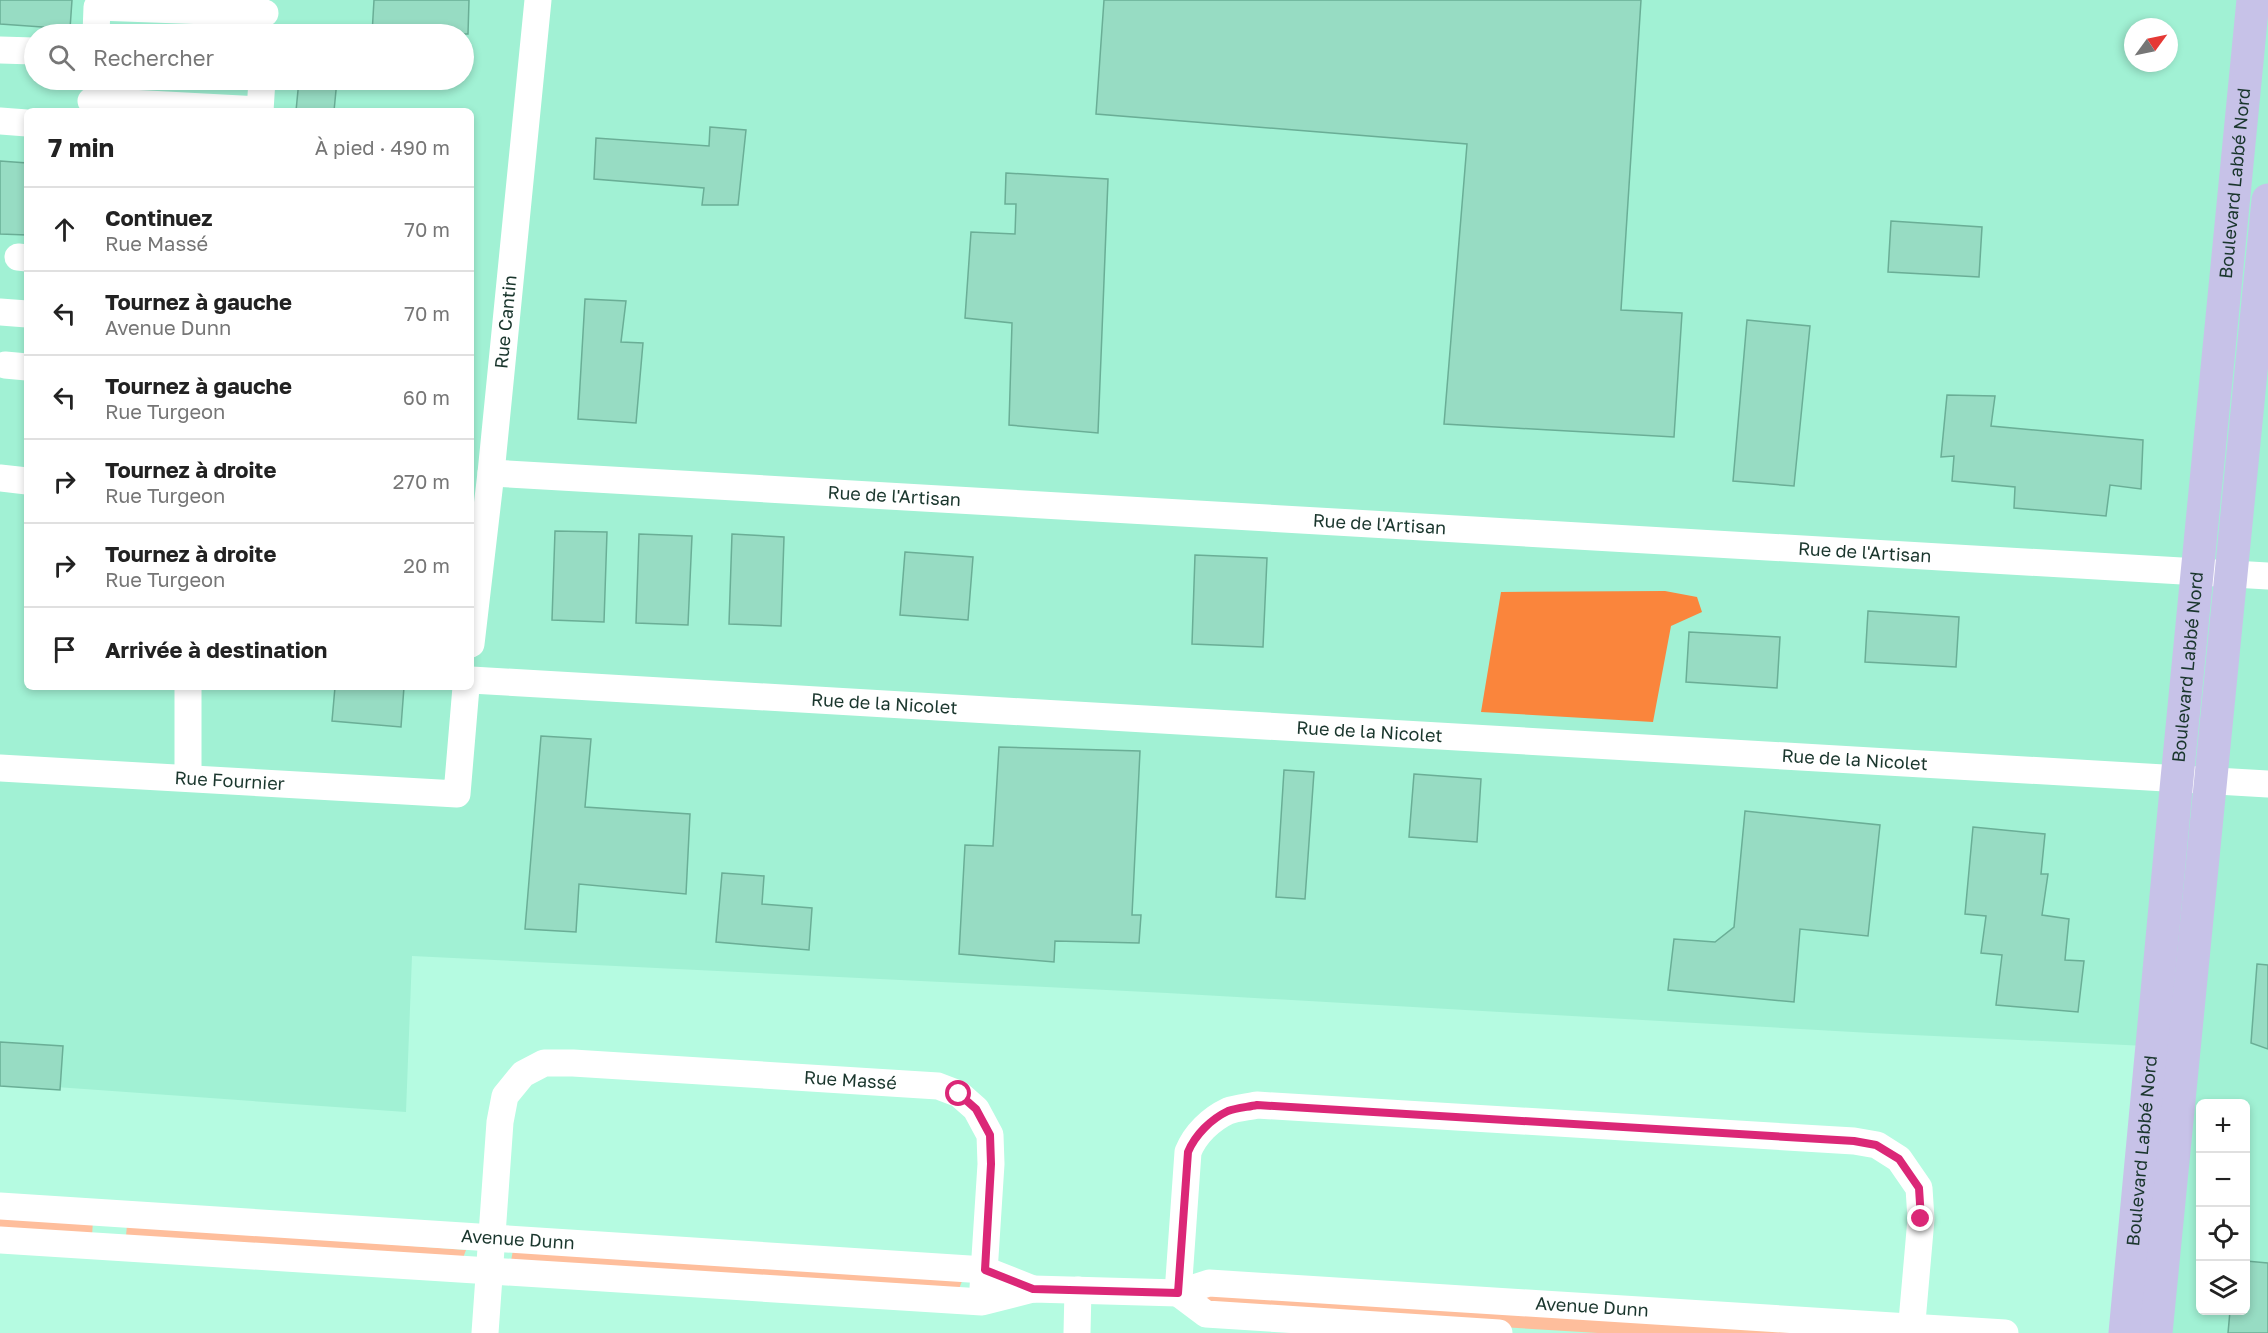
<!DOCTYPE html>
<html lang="fr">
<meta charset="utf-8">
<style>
body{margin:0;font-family:"Golos Text",sans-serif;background:#f2f2f2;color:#222}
.controls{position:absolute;right:18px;bottom:18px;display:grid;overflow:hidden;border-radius:9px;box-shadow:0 3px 9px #0003}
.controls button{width:54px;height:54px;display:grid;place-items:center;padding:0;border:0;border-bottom:2px solid #e0e0e0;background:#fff;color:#222;font:30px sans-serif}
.compass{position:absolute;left:2124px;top:18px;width:54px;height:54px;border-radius:50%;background:#fff;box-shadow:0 3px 9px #0003;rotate:57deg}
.stop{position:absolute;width:18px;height:18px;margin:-14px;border:4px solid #db2777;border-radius:50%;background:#fff}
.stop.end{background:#db2777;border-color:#fff;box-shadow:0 2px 6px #0008}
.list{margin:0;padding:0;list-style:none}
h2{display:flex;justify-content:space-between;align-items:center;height:78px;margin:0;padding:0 24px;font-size:26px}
h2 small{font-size:20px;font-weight:400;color:#767676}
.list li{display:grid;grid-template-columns:39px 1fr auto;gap:18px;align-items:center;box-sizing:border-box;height:84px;padding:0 24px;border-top:2px solid #e0e0e0}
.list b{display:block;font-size:22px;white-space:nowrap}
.list p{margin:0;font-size:20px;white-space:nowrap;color:#767676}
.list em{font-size:20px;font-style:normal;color:#767676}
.icon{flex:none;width:33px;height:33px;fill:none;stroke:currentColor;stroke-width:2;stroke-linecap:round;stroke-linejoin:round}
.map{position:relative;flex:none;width:2268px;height:1333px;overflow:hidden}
.search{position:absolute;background:#fff;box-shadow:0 3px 9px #0003;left:24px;top:24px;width:450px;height:66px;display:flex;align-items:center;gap:15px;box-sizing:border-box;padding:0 21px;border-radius:33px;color:#767676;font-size:22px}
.panel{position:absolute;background:#fff;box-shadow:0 3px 9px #0003;left:24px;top:108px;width:450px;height:582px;border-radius:9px}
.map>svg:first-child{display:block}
.built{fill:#a1f1d4;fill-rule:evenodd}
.green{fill:#febe9c}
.forest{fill:#fa853c}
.building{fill:#97dcc3;stroke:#6aae96;stroke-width:1.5}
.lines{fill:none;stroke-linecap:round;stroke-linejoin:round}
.minor{stroke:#fff;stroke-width:27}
.major{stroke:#c7c2e8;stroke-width:33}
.route{stroke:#db2777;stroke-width:8}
.labels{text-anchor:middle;stroke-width:6;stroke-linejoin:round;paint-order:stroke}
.street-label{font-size:18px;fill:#1a362d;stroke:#fff}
</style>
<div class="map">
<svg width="2268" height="1333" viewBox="0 0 2268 1333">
<rect width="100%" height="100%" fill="#b5fbe1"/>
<path class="built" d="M 0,0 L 2268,0 L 2268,1333 L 2167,1333 L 2146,1046 L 1871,1033 L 1167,993 L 412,956 L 406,1112 L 0,1083 ZM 2133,27 L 2169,27 L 2169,63 L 2133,63 ZM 34,34 L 464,34 L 464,80 L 34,80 ZM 27,111 L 471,111 L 471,687 L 27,687 ZM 2200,1104 L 2246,1104 L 2246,1310 L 2200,1310 Z"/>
<path class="green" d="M 0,1215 L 93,1219 L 92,1237 L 0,1231 Z
M 127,1225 L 466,1250 L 463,1258 L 126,1236 Z
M 513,1250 L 962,1281 L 959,1289 L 511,1261 Z
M 1203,1293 L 1875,1333 L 1598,1333 L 1205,1309 Z"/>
<path class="forest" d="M 1665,591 L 1697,597 L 1702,612 L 1671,626 L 1653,722 L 1481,712 L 1501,592 Z"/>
<path class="building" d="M 0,0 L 72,0 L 70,29 L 0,24 Z
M 374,0 L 469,0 L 468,34 L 372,34 Z
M 1104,0 L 1641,0 L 1621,310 L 1682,313 L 1674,437 L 1444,424 L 1467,144 L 1096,114 Z
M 299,80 L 337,80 L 334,111 L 296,111 Z
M 710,127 L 746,130 L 738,205 L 702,205 L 704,188 L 594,179 L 596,138 L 709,146 Z
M 0,161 L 27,163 L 27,235 L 0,234 Z
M 1006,173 L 1108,179 L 1098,433 L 1009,425 L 1012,323 L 965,318 L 971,232 L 1015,234 L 1016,204 L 1005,204 Z
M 1891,221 L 1982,227 L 1979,277 L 1888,272 Z
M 585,299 L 626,301 L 621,342 L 643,343 L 636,423 L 578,419 Z
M 1747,320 L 1810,326 L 1794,486 L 1733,481 Z
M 1947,395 L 1995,396 L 1991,426 L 2143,440 L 2141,489 L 2110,485 L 2106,516 L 2014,508 L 2015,487 L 1952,481 L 1954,456 L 1941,457 Z
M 555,531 L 607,532 L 604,622 L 552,620 Z
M 639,534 L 692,536 L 688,625 L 636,623 Z
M 732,534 L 784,537 L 781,626 L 729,624 Z
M 905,552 L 973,557 L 968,620 L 900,615 Z
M 1195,555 L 1267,558 L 1263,647 L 1192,644 Z
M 1868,611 L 1959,617 L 1956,667 L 1865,662 Z
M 1689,632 L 1780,637 L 1777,688 L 1686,682 Z
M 335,687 L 404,687 L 401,727 L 332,721 Z
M 541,736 L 591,739 L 585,807 L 690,814 L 686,894 L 579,884 L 576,932 L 525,929 Z
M 999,747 L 1140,751 L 1132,915 L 1141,915 L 1139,943 L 1055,941 L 1054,962 L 959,954 L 965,845 L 993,846 Z
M 1284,770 L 1314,772 L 1305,899 L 1276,897 Z
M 1414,774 L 1481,779 L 1477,842 L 1409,837 Z
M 1745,811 L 1880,825 L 1868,936 L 1800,929 L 1794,1002 L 1668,990 L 1674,939 L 1715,942 L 1734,927 Z
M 1973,827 L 2045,834 L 2041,874 L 2048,874 L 2042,915 L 2069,919 L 2065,960 L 2084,961 L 2078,1012 L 1996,1005 L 2002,955 L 1981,953 L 1986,916 L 1965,914 Z
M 722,873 L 764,876 L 762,904 L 812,908 L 809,950 L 716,942 Z
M 2257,964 L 2268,965 L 2268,1049 L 2251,1043 Z
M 0,1042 L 63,1046 L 60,1090 L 0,1086 Z
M 2246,1261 L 2268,1263 L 2268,1333 L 2228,1333 L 2230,1311 L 2246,1311 Z"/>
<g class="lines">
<g class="minor">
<path d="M 96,34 L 97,7 L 265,13"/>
<path d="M 0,50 L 34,51"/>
<path d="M 91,101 L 260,110"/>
<path d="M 260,111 L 262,80"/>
<path d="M 0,121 L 27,123"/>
<path d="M 18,257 L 27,258"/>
<path d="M 0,312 L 27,314"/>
<path d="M 5,365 L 27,367"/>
<path id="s1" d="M 491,473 L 2268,576"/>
<path d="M 0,478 L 27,481"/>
<path id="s2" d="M 471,644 L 491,473 L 538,0"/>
<path id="s3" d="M 471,680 L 2268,784"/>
<path id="s4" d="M 0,768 L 457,794 L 466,687"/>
<path d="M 188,778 L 188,687"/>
<path id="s5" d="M 0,1206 L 985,1270 L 1033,1289"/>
<path id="s6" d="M 0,1240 L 982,1302 L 1033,1289 L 1178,1293 L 1209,1283 L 2005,1333"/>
<path d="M 1178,1293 L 1188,1152 C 1195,1134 1211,1119 1228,1111 C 1236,1108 1248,1107 1257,1105 L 1854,1141 L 1877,1145 L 1899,1159 L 1919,1188 L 1921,1219 L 1911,1333"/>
<path d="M 1178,1293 L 1206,1314 L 1499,1333"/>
<path id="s7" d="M 485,1333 L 500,1122 L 505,1096 L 523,1074 L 544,1063 L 573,1063 L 938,1086 L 959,1094 L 976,1109 L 990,1135 L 991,1164 L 983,1288"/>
<path d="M 1077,1333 L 1078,1290"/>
</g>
<g class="major">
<path id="s8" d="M 2125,1333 L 2177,779 L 2253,0"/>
<path d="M 2156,1333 L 2268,200"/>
</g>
</g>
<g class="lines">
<path class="route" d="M 959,1094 L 976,1109 L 990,1135 L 991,1164 L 985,1270 L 1033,1289 L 1178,1293 L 1188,1152 C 1195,1135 1211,1119 1228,1111 C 1236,1108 1248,1107 1257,1105 L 1854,1141 L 1876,1145 L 1899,1159 L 1919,1188 L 1921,1219"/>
</g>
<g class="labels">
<g class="street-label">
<text dy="6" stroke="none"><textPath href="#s8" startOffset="1155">Boulevard Labbé Nord</textPath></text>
<text dy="6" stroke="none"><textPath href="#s2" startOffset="324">Rue Cantin</textPath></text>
<text dy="6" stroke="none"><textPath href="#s1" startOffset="404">Rue de l'Artisan</textPath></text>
<text dy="6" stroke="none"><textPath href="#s1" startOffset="890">Rue de l'Artisan</textPath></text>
<text dy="6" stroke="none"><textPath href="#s1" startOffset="1376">Rue de l'Artisan</textPath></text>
<text dy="6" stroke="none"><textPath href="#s8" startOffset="669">Boulevard Labbé Nord</textPath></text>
<text dy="6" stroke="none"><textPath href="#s3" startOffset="414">Rue de la Nicolet</textPath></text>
<text dy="6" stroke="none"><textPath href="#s3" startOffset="900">Rue de la Nicolet</textPath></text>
<text dy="6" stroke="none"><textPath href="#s3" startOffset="1386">Rue de la Nicolet</textPath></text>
<text dy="6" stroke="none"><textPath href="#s4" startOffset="230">Rue Fournier</textPath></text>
<text dy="6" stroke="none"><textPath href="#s7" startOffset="597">Rue Massé</textPath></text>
<text dy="6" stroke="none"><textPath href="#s8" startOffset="183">Boulevard Labbé Nord</textPath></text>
<text dy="6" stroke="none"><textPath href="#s5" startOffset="519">Avenue Dunn</textPath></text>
<text dy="6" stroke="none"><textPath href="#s6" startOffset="1598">Avenue Dunn</textPath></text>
</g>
</g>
</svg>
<div class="controls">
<button>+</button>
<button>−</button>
<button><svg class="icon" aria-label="locate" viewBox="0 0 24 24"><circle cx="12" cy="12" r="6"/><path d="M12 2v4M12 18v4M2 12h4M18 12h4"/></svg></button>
<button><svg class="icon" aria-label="layers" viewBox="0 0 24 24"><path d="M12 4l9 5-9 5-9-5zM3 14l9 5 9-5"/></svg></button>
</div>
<svg class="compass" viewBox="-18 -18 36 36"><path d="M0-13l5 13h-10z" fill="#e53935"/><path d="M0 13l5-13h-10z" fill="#767676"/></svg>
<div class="stop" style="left:959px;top:1094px"></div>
<div class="stop end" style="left:1921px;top:1219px"></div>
<div class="search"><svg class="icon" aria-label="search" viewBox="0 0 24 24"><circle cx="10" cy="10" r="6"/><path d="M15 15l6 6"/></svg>Rechercher</div>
<section class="panel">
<h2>7 min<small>À pied · 490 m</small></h2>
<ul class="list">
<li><svg class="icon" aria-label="ahead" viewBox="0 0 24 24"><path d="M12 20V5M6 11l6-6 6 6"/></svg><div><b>Continuez</b><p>Rue Massé</p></div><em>70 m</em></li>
<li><svg class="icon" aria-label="left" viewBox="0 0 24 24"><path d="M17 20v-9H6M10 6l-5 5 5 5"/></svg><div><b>Tournez à gauche</b><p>Avenue Dunn</p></div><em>70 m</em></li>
<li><svg class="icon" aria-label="left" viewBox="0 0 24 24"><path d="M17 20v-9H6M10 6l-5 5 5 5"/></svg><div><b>Tournez à gauche</b><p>Rue Turgeon</p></div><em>60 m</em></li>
<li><svg class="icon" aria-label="right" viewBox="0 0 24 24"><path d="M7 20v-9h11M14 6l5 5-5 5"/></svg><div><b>Tournez à droite</b><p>Rue Turgeon</p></div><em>270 m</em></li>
<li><svg class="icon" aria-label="right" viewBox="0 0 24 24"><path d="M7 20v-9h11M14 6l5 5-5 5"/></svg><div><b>Tournez à droite</b><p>Rue Turgeon</p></div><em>20 m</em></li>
<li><svg class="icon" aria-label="arrive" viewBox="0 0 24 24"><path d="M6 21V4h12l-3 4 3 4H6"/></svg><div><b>Arrivée à destination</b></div></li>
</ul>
</section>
</div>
